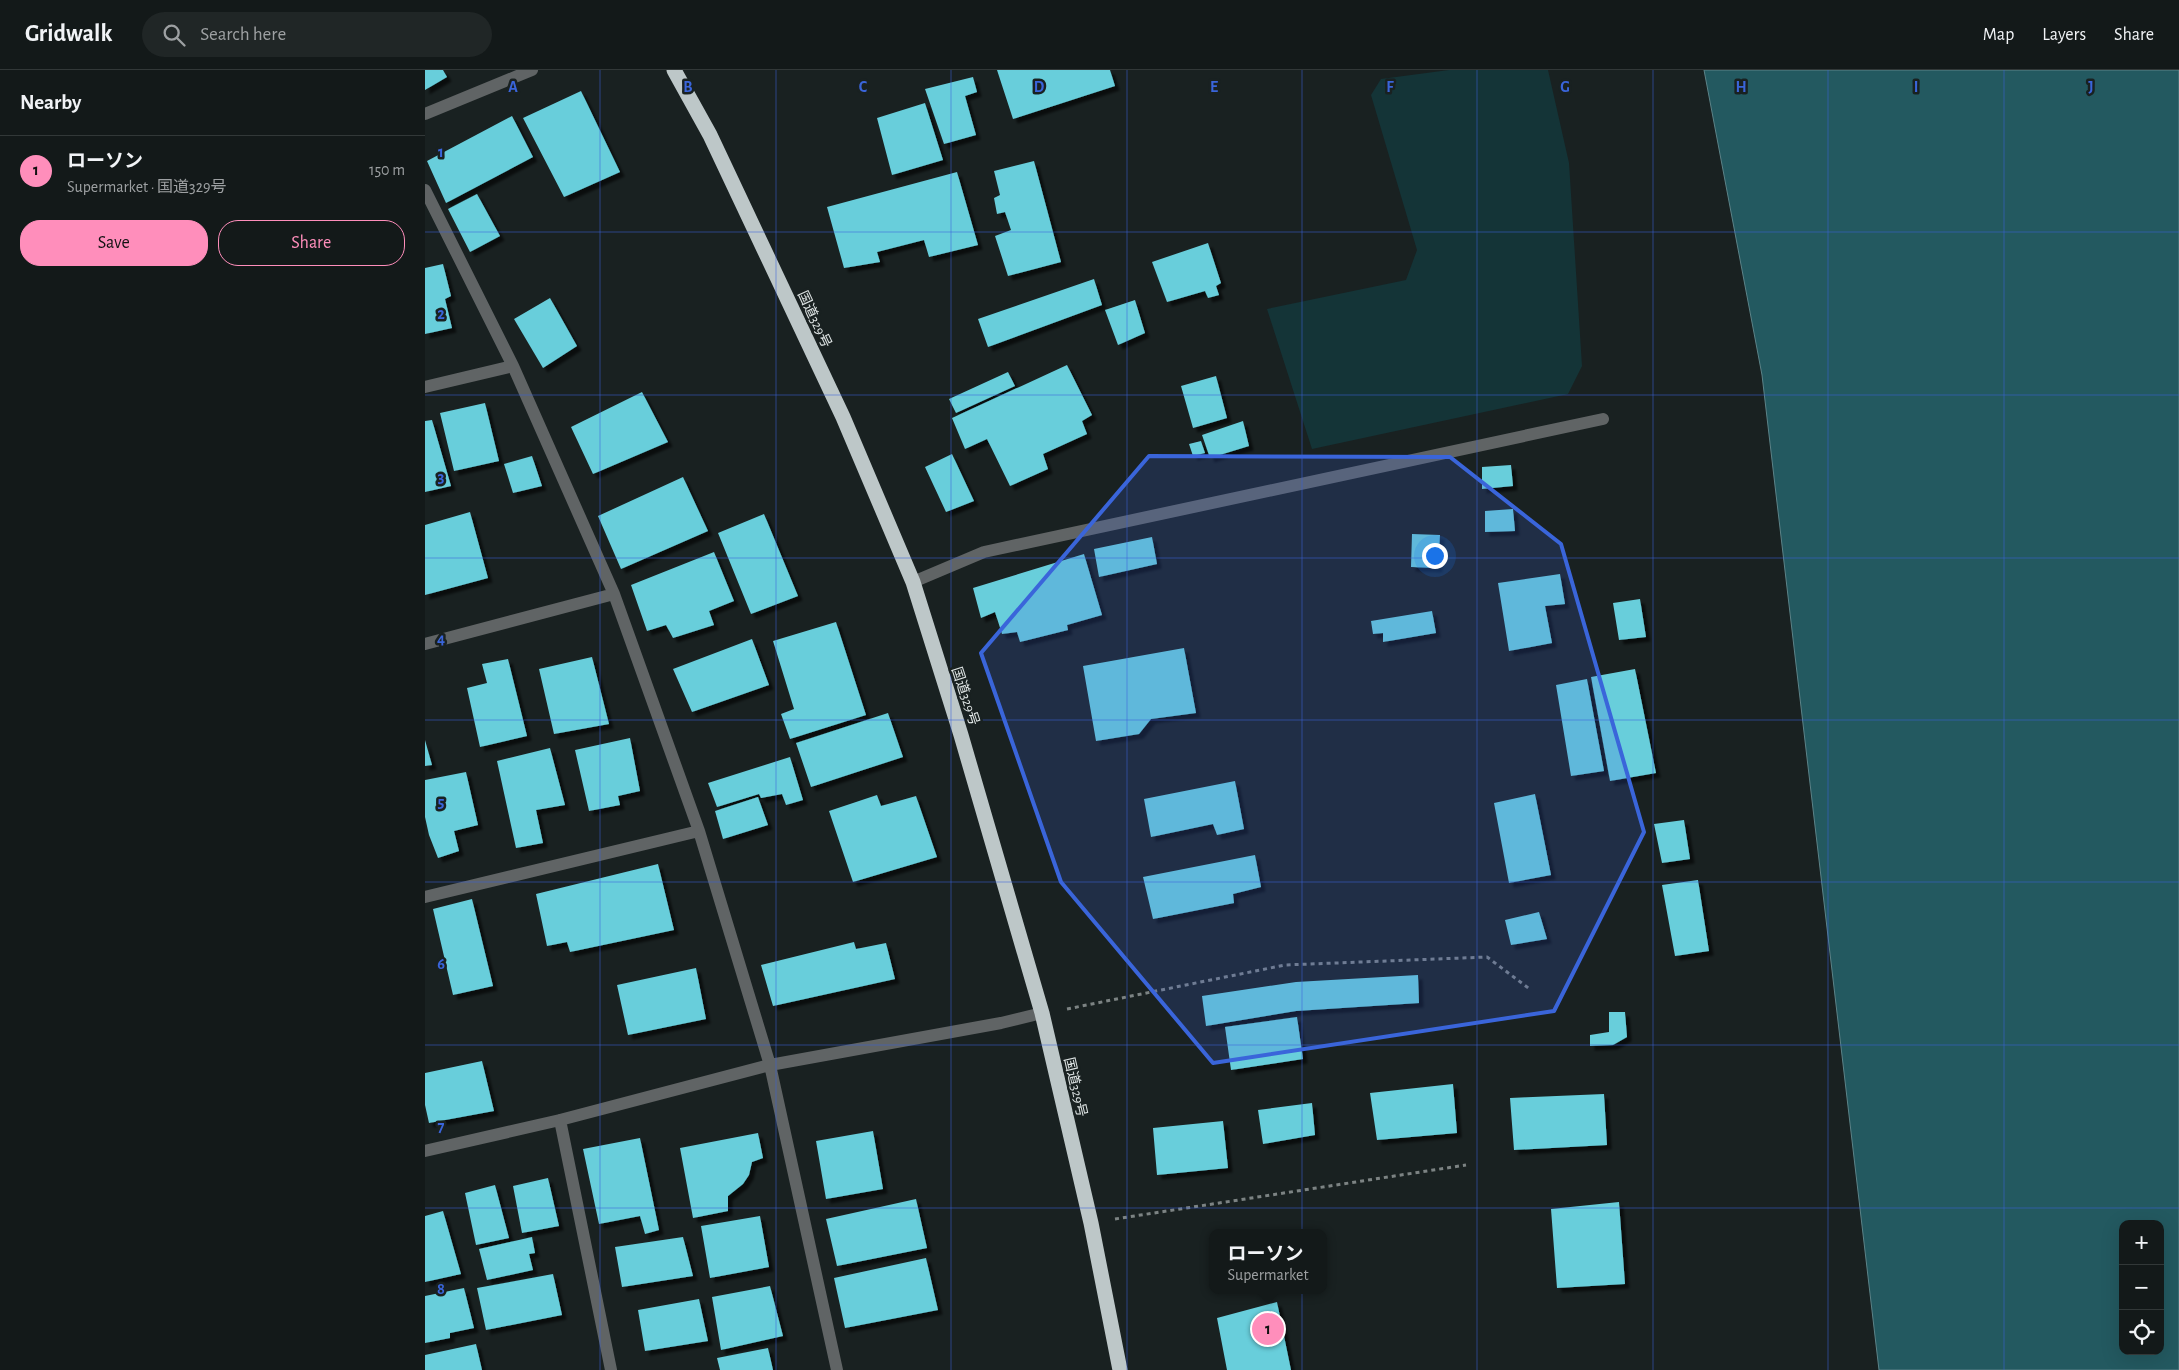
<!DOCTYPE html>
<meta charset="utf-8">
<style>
body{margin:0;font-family:"Alegreya Sans","Noto Sans JP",sans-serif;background:#202626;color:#f1f3f6}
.controls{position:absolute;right:15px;bottom:15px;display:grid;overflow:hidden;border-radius:10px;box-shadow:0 5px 20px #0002}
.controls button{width:45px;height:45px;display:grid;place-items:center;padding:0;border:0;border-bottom:1px solid #323838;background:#131919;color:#f1f3f6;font:25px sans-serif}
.you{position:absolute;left:1009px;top:485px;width:18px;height:18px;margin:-12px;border:4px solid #fff;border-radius:50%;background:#1a73e8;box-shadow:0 0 0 8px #1a73e833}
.badge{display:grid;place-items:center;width:32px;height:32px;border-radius:50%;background:#ff8ebb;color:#111;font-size:16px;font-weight:700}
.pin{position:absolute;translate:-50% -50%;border:2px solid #fff;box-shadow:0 1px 5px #0006}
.popup{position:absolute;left:784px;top:1159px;width:118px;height:65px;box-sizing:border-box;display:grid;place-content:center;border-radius:10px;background:#131919;filter:drop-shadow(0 1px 4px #0005);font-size:16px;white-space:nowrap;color:#9da0a2}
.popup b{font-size:19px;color:#f1f3f6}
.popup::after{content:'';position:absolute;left:50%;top:100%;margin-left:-10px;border:10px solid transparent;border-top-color:#131919}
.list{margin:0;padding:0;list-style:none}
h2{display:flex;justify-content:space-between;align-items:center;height:65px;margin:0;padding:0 20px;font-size:21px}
h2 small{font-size:16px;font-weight:400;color:#9da0a2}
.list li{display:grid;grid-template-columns:32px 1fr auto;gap:15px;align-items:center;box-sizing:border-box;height:70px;padding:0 20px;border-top:1px solid #323838}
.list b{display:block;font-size:19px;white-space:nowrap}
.list p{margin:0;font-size:16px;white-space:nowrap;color:#9da0a2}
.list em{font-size:16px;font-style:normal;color:#9da0a2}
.actions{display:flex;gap:10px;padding:15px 20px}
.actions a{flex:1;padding:11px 0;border:1px solid #ff8ebb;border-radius:20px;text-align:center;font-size:18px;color:#ff8ebb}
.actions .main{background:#ff8ebb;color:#111}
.icon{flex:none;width:28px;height:28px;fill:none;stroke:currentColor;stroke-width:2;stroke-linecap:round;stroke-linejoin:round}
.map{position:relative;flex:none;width:1754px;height:1300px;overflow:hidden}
header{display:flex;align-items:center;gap:30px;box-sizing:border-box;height:70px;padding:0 25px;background:#131919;border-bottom:1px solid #323838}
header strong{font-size:24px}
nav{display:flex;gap:28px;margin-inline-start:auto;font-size:18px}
.search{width:350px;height:45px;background:#202626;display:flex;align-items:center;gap:12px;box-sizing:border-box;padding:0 18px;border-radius:28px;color:#9da0a2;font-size:19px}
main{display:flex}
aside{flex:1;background:#131919}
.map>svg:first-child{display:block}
.green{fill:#143437}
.water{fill:#235960;stroke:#5c8388;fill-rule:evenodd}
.building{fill:#68cedb;filter:url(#shadow)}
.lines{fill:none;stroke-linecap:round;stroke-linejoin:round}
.path{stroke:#7c8383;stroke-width:3;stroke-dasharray:4 4;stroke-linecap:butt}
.street{stroke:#606465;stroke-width:12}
.highway{stroke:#bdc7c8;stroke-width:15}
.marked{fill:#3a65da;fill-opacity:0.2;stroke:#3a65da;stroke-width:4;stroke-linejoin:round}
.grid{fill:none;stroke:#3a65da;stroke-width:1;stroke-opacity:0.55}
.labels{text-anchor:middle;stroke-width:5;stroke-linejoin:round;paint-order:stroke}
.street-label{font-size:14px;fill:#e0e6e6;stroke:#192121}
.grid-label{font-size:16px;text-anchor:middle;font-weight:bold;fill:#3a65da;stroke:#192121;stroke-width:5;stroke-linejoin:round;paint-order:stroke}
</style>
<header>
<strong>Gridwalk</strong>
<div class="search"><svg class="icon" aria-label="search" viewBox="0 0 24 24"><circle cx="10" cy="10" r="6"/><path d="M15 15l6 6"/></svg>Search here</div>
<nav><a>Map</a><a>Layers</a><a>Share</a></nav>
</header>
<main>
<aside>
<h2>Nearby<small></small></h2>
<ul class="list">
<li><span class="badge">1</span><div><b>ローソン</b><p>Supermarket · 国道329号</p></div><em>150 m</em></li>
</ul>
<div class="actions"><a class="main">Save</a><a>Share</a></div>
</aside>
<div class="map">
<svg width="1754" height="1300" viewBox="0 0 1754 1300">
<defs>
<filter id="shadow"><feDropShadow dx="4.5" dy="4.5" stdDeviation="1" flood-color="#0009"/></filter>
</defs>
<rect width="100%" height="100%" fill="#192121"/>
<path class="green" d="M 1024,0 L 1123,0 L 1144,93 L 1157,296 L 1143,324 L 887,379 L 842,239 L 981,210 L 992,180 L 946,25 L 956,9 Z"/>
<path class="water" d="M 1279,0 L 1754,0 L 1754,1300 L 1454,1300 L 1337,305 ZM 1698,1154 L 1735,1154 L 1735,1281 L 1698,1281 Z"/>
<path class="building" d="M 0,0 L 18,0 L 22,7 L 0,20 Z
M 572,0 L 685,0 L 690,16 L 588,49 Z
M 548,7 L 552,22 L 540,26 L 551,65 L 519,74 L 500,19 Z
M 156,21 L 195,102 L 139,127 L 98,48 Z
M 500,33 L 518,90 L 467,105 L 452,48 Z
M 87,46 L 108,87 L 21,133 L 2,91 Z
M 609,91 L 636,192 L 583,206 L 570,166 L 586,160 L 580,142 L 572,144 L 569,128 L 575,125 L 569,101 Z
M 532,102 L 553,175 L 504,187 L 499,170 L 452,182 L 455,192 L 419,198 L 402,137 Z
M 52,124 L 75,166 L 45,182 L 23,139 Z
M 783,173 L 796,213 L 791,216 L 794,225 L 783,228 L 780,221 L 742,232 L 727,192 Z
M 18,194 L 26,226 L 20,229 L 27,258 L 0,264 L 0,198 Z
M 669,209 L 677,235 L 563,277 L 553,249 Z
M 125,228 L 152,276 L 118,298 L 89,249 Z
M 710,230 L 720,263 L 693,275 L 680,240 Z
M 642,295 L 667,345 L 657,351 L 662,364 L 618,384 L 623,399 L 585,416 L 562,369 L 540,379 L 527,348 Z
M 583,302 L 590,316 L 531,343 L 524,329 Z
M 791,306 L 802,348 L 768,358 L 756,316 Z
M 217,322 L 243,372 L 168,404 L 146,357 Z
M 60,333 L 74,391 L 29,401 L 15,343 Z
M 7,350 L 26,416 L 0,422 L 0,351 Z
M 818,351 L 824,376 L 785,388 L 777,365 Z
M 776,371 L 780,383 L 768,386 L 764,374 Z
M 527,384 L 549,431 L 521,442 L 500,397 Z
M 107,386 L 117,416 L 88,423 L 79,394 Z
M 1086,395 L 1088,416 L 1057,419 L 1057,397 Z
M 258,407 L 283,461 L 196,499 L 173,446 Z
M 1088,439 L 1090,461 L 1060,462 L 1060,441 Z
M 45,442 L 63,508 L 0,525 L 0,455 Z
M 339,444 L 373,526 L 326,544 L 293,463 Z
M 987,464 L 1015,465 L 1013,498 L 986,497 Z
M 727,467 L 732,494 L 674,507 L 669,479 Z
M 289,482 L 309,531 L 284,541 L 289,555 L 248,568 L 241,555 L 222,561 L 206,515 Z
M 659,484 L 677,545 L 642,555 L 643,560 L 595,572 L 592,562 L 577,564 L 570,542 L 556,548 L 548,518 Z
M 1135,504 L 1140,534 L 1120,536 L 1127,573 L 1084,581 L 1073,513 Z
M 1215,529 L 1221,567 L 1194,570 L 1188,533 Z
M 1007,541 L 1011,563 L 958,572 L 958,563 L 948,564 L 946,551 Z
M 411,552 L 441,645 L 365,669 L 356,644 L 369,639 L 348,571 Z
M 327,569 L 344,615 L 267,642 L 248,599 Z
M 759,578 L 771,643 L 726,649 L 714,664 L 671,671 L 658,596 Z
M 167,587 L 184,654 L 129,664 L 114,599 Z
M 83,589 L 102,666 L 55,677 L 42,618 L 62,613 L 57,594 Z
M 1210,599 L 1231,703 L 1185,711 L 1166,607 Z
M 1162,609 L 1179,701 L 1146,706 L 1131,615 Z
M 463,643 L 478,687 L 386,717 L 371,673 Z
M 205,668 L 215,721 L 193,726 L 195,735 L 164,741 L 150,680 Z
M 0,670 L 7,695 L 0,696 Z
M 125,678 L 140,735 L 111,740 L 118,773 L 91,778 L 72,691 Z
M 365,687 L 378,730 L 361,735 L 357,724 L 336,728 L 334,724 L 292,737 L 283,713 Z
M 41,702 L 53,755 L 29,761 L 34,781 L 13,788 L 4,765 L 0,747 L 0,710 Z
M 810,711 L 819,759 L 792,765 L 788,754 L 726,767 L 719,729 Z
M 1110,724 L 1126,805 L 1084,813 L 1069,733 Z
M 452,725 L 456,736 L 491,726 L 512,787 L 428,812 L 404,741 Z
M 333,727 L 343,755 L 298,769 L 290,741 Z
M 1259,750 L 1265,789 L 1237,793 L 1229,754 Z
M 830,785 L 836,817 L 808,824 L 809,833 L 728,849 L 718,807 Z
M 233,794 L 249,860 L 145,882 L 142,872 L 122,876 L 111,824 Z
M 1273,810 L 1284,881 L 1250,886 L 1237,815 Z
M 47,829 L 68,916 L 28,925 L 8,839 Z
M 1114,842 L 1122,869 L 1086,875 L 1080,850 Z
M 429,872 L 431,879 L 461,873 L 470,909 L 348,936 L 336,895 Z
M 271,898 L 281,949 L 203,965 L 192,915 Z
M 993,905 L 994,933 L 871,941 L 781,956 L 777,926 L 871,912 Z
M 1184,942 L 1200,942 L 1202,967 L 1188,975 L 1165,976 L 1165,965 L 1184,962 Z
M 872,947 L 878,989 L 806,1000 L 800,957 Z
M 57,991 L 69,1041 L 4,1053 L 0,1035 L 0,1003 Z
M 1028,1014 L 1032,1063 L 952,1070 L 945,1023 Z
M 1179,1024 L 1182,1075 L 1089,1080 L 1085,1028 Z
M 887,1033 L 890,1065 L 838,1074 L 833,1040 Z
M 798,1051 L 803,1098 L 732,1105 L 728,1058 Z
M 448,1061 L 458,1119 L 401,1129 L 391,1071 Z
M 333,1063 L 338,1088 L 327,1092 L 324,1105 L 318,1114 L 303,1126 L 303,1141 L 268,1148 L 255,1078 Z
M 215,1068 L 234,1160 L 220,1164 L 215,1146 L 174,1154 L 158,1079 Z
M 123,1108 L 134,1156 L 97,1163 L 88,1116 Z
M 70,1115 L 84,1168 L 51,1175 L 40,1123 Z
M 491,1129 L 502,1178 L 412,1196 L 401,1149 Z
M 1194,1132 L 1200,1214 L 1132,1218 L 1126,1139 Z
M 18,1141 L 36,1204 L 0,1212 L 0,1146 Z
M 335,1146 L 344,1197 L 285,1208 L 276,1156 Z
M 107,1167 L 110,1183 L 104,1184 L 108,1200 L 62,1210 L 54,1179 Z
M 258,1167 L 268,1206 L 197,1217 L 190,1177 Z
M 501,1188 L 513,1240 L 420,1258 L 409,1208 Z
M 128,1204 L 137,1245 L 61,1260 L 52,1218 Z
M 345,1216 L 358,1266 L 296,1280 L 287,1227 Z
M 39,1218 L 49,1258 L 25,1263 L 25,1268 L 0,1273 L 0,1226 Z
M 274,1229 L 283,1271 L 220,1281 L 213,1240 Z
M 852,1232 L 866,1300 L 802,1300 L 792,1248 Z
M 51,1274 L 57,1300 L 0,1300 L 0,1285 Z
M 343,1278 L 348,1300 L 295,1300 L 292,1288 Z"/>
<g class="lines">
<path class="path" d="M 642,939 L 860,895 L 1062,887 L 1106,920
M 690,1149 L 1041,1095"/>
<path class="street" d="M 0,44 L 107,0
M 0,120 L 88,296 L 189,524 L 274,761 L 345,995 L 412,1300
M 0,317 L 88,296
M 488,512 L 559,482 L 1178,349
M 0,574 L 189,524
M 0,827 L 274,761
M 135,1050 L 186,1300
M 0,1081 L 135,1050 L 345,995 L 576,953 L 617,943"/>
<path class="highway" d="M 249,0 L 285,65 L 418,347 L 488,512 L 536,665 L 617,943 L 666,1153 L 695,1300"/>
</g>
<path class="marked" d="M 724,386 L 1025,387 L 1136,474 L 1219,762 L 1129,941 L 788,993 L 636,812 L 556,583 Z"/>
<path class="grid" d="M 175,0 L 175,1300M 351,0 L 351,1300M 526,0 L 526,1300M 702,0 L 702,1300M 877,0 L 877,1300M 1052,0 L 1052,1300M 1228,0 L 1228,1300M 1403,0 L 1403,1300M 1579,0 L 1579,1300M 0,162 L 1754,162M 0,325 L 1754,325M 0,488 L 1754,488M 0,650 L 1754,650M 0,812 L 1754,812M 0,975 L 1754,975M 0,1138 L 1754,1138"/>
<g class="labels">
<g class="street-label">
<text transform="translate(390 249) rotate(65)" y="5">国道329号</text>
<text transform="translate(541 626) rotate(72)" y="5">国道329号</text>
<text transform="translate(651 1017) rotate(77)" y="5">国道329号</text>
</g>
</g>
<g class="grid-label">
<text x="88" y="22">A</text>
<text x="263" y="22">B</text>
<text x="438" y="22">C</text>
<text x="614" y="22">D</text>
<text x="789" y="22">E</text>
<text x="965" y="22">F</text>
<text x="1140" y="22">G</text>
<text x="1316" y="22">H</text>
<text x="1491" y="22">I</text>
<text x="1666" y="22">J</text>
<text x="16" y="87">1</text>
<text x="16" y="249">2</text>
<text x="16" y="412">3</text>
<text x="16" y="574">4</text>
<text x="16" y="737">5</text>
<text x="16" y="899">6</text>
<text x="16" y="1062">7</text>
<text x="16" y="1224">8</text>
</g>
</svg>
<div class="controls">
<button>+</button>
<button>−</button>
<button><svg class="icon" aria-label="locate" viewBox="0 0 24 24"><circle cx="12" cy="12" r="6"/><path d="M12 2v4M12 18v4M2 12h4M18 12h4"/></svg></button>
</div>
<div class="you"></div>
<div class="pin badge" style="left:843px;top:1259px">1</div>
<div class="popup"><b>ローソン</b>Supermarket</div>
</div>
</main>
